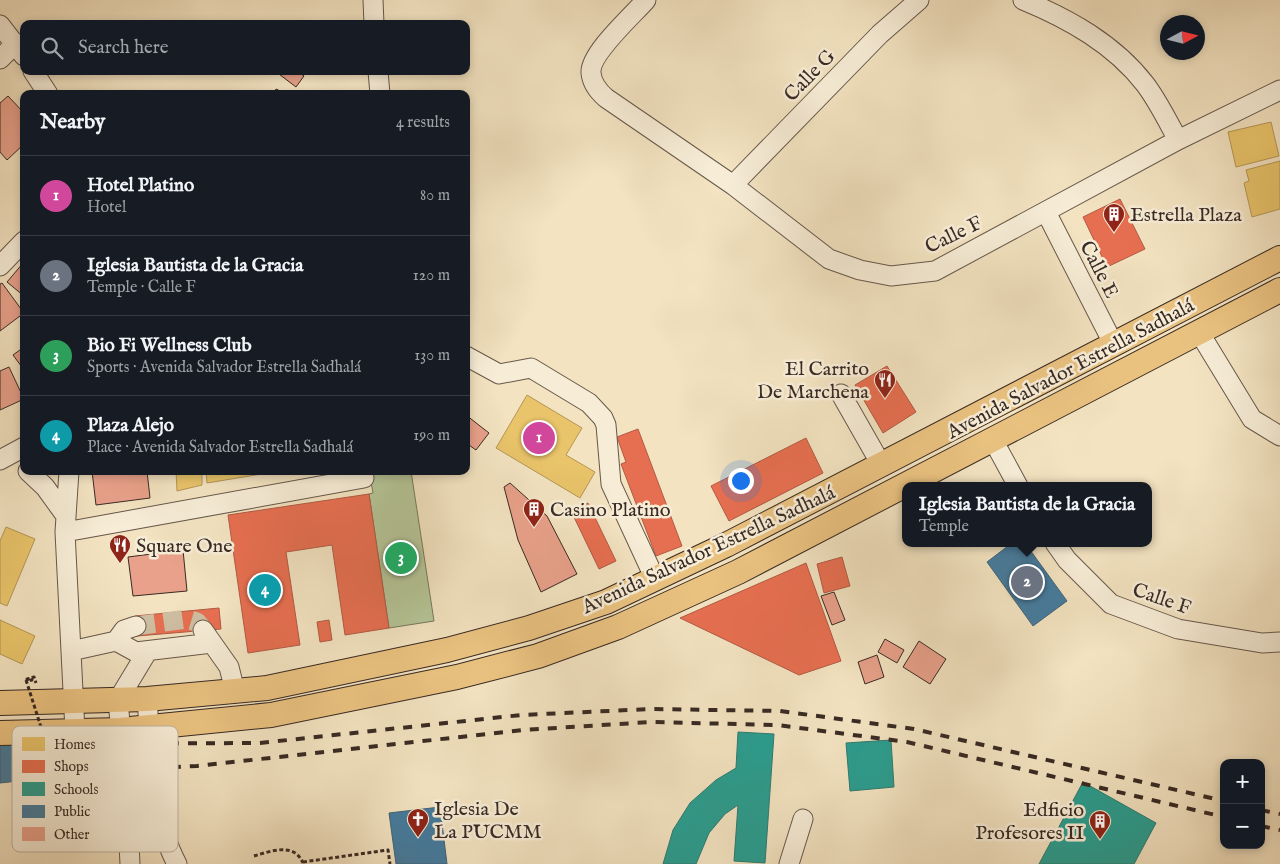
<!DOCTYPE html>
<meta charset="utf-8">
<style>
body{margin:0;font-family:"IM FELL English",serif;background:#20242c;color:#f1f3f6}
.controls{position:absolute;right:15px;bottom:15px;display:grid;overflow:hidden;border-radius:10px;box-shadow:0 2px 8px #0003}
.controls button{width:45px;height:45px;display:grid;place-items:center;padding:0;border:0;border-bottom:1px solid #363941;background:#171b24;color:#f1f3f6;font:25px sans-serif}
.compass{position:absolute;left:1160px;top:15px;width:45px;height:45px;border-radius:50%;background:#171b24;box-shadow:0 2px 8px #0003;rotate:83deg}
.you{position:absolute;left:740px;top:480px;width:18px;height:18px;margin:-12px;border:4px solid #fff;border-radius:50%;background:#1a73e8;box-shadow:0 0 0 8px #1a73e833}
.badge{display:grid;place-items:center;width:32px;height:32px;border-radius:50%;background:#1a73e8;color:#fff;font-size:16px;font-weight:700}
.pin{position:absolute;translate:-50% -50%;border:2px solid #fff;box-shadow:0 1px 5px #0006}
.popup{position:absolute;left:902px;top:482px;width:250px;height:65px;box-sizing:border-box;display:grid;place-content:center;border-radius:10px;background:#171b24;filter:drop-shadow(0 1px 4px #0005);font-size:16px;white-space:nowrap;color:#9ea1a6}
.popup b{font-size:19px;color:#f1f3f6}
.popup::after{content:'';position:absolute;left:50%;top:100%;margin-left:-10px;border:10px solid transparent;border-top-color:#171b24}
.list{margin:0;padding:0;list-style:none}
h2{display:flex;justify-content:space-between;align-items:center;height:65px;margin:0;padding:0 20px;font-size:21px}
h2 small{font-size:16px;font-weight:400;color:#9ea1a6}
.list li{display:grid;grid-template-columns:32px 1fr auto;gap:15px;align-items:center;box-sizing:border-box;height:80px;padding:0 20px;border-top:1px solid #363941}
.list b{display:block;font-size:19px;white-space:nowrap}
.list p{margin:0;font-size:16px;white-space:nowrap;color:#9ea1a6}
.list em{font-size:16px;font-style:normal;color:#9ea1a6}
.icon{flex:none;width:28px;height:28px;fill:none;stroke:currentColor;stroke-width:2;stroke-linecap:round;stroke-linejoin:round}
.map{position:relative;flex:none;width:1280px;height:864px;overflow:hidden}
.search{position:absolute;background:#171b24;box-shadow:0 2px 8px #0003;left:20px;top:20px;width:450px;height:55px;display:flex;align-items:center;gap:12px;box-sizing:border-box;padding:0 18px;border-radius:10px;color:#9ea1a6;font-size:19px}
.panel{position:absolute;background:#171b24;box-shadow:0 2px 8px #0003;left:20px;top:90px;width:450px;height:385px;border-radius:10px}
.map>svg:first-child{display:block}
.green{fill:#b5c597;stroke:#76785e}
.homes{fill:#e9c46a;stroke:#b49655}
.shops{fill:#e76f51;stroke:#b25a44}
.schools{fill:#2a9d8f;stroke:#2e7a6f}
.public{fill:#457b9d;stroke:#416379}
.building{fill:#e9a18b;stroke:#382a24}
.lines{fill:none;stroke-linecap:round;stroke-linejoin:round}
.minor-tunnel{stroke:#cebea2;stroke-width:19;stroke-dasharray:19 9;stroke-linecap:butt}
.minor-casing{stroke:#67584b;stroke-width:21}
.major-casing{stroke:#382a24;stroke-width:26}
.path{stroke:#382a24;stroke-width:3;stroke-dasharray:4 2.5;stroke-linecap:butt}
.minor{stroke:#f7edd7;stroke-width:19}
.major{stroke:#eac280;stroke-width:24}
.rail{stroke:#382a24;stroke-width:4;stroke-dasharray:9 9;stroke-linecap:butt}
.path-bridge{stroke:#382a24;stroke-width:3;stroke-dasharray:4 2.5;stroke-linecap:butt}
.labels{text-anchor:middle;stroke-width:5;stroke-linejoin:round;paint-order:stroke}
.street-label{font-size:20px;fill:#382a24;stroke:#f7edd7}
.poi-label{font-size:20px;fill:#382a24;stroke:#f7edd7;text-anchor:start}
.key{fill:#f7edd7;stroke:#beb2a1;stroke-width:1}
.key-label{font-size:14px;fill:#382a24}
</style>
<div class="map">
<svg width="1280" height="864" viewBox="0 0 1280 864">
<rect width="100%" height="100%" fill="#f3e3c1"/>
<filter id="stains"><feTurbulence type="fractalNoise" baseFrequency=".004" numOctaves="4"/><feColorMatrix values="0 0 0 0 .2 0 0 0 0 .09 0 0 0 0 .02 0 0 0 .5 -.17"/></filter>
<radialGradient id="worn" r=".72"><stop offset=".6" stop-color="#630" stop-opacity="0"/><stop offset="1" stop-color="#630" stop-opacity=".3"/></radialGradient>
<path class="green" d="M 369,471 L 411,471 L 434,621 L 389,628 L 369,494 L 373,493 Z"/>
<path class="homes" d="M 1271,122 L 1279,156 L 1236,167 L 1228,132 Z
M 1280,161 L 1280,209 L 1252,217 L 1244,183 L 1249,181 L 1246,170 Z
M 527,395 L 582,428 L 566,455 L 595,472 L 580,498 L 496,448 Z
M 176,471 L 202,471 L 202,485 L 177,491 Z
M 206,471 L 280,471 L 207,483 Z
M 6,527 L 35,539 L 7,606 L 0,603 L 0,541 Z
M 0,620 L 35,636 L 22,664 L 0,654 Z"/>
<path class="shops" d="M 1120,199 L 1145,249 L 1107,267 L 1083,217 Z
M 887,366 L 916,412 L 883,433 L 855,385 Z
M 638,429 L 682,546 L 656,556 L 621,464 L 626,462 L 617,437 Z
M 806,438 L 823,473 L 729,521 L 711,486 Z
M 369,494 L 389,628 L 345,635 L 332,545 L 286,552 L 300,645 L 248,653 L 228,515 Z
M 588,503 L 616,561 L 599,569 L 571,511 Z
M 842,557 L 850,586 L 824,593 L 817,564 Z
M 806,563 L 841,661 L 799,675 L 680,618 Z
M 219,608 L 221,629 L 137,636 L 135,616 Z
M 329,620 L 332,640 L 320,642 L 317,622 Z"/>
<path class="schools" d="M 738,732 L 774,734 L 765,863 L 734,861 L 738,805 L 725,814 L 709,833 L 696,864 L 663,864 L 673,830 L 690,803 L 716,780 L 736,768 Z
M 891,740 L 894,787 L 850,791 L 846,743 Z
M 1083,782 L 1156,823 L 1134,864 L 1039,864 Z"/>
<path class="public" d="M 1012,543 L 1025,543 L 1067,601 L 1033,626 L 987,562 Z
M 25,736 L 28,780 L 0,783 L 0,738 Z
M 440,807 L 447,864 L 396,864 L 389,813 Z"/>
<path class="building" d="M 275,71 L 297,71 L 304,76 L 296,87 Z
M 276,89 L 287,94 L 274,94 Z
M 8,96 L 24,113 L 24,144 L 7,160 L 0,152 L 0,103 Z
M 24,262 L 24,296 L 7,282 Z
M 2,283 L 24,313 L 0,331 L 0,284 Z
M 24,347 L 24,370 L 13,355 Z
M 9,367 L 24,399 L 0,410 L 0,371 Z
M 466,415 L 489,433 L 476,450 L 466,443 Z
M 92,471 L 147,471 L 150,498 L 96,505 Z
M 510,483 L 547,516 L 577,574 L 541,592 L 518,540 L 504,487 Z
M 183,550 L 187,591 L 133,596 L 128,557 Z
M 834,592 L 845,620 L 832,625 L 821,596 Z
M 885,639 L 904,650 L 897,663 L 878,652 Z
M 919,641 L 946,659 L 930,684 L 903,667 Z
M 877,655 L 884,677 L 865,684 L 858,662 Z"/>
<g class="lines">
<path class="minor-tunnel" d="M 136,626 L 187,619 L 197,622 L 203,630"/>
<g class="minor-casing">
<path id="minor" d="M 373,0 L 374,24
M 646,0 C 633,15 589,54 591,73 C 592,83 599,92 606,98 L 733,185 L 829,259 L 860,270 L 891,276 L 935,271 L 1178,140 L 1280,90
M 1023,0 C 1069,19 1114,44 1145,84 C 1158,101 1168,122 1178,140
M 0,25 L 24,56
M 0,59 L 16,43
M 33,71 L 48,94
M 378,71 L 380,94
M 733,185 L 880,34 L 919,0
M 1046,212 L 1114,345
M 0,266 L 24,241
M 1199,332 L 1252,419 L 1280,436
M 466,356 L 499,374 L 531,368 L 589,403 L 603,418 L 606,425 L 611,484 L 655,579
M 841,394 L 882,466
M 993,440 L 1018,486
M 0,460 L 24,447
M 28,471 L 45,487 L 66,516
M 69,471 L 65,532 L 75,731
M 65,532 L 364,478
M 1055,543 L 1067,560 L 1111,604 L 1178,629 L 1262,643 L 1280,642
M 203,630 L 229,667 L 235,691
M 116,641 L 136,652 L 212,643
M 71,651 L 116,641 L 124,630 L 136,626
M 147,699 C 151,751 152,818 177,864
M 130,864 L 127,803 L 118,700 L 147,652
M 789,864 L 803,819"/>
</g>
<g class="major-casing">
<path id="major" d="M 0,703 L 147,699 L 267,688 L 447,650 L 529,628 L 606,602 L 726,545 L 1280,258
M 0,733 L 120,730 L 271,715 L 457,677 L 538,656 L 618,627 L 738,572 L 1280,290"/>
</g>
<path class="path" d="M 26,680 L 32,678 L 32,680 L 28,681 L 27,679 L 34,677 L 36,683
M 254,856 C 271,851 294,842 303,863
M 303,862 L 388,850 L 390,864"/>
<use href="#minor" class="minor"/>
<use href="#major" class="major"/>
<path class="rail" d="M 26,744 L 260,743 L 521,715 L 650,709 L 780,711 L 914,729 L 1224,801
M 28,774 L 197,766 L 523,730 L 651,722 L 777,725 L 907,742 L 1224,817
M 1261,810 L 1280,814
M 1261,826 L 1280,830"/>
<path class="path-bridge" d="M 26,680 L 47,746"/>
</g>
<defs>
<g id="building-pin" transform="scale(1.125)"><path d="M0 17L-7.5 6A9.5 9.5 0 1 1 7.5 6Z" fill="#8f2418" stroke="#f7edd7"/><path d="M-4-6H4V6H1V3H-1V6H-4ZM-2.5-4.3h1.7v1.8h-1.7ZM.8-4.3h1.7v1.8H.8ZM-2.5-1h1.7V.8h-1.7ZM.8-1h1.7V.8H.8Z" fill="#fff"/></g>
<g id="restaurant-pin" transform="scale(1.125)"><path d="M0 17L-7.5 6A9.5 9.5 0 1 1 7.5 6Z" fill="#8f2418" stroke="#f7edd7"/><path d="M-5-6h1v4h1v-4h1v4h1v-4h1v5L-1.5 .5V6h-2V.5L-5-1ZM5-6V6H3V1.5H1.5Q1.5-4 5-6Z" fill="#fff"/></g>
<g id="church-pin" transform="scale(1.125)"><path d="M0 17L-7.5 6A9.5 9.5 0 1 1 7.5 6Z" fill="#8f2418" stroke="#f7edd7"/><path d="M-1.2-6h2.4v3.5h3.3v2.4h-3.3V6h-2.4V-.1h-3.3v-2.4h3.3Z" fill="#fff"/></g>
</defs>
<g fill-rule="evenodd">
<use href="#building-pin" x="1114" y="214"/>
<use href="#restaurant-pin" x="885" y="380"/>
<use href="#building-pin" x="534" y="509"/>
<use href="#restaurant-pin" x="120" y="545"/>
<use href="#church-pin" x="418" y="819"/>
<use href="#building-pin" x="1100" y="821"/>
</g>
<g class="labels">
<g class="street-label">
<text transform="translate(809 75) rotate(-46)" y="7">Calle G</text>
<text transform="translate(953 234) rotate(-26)" y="7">Calle F</text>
<text transform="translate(1100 269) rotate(63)" y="7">Calle E</text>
<text transform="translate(1070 368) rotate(-28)" y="7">Avenida Salvador Estrella Sadhalá</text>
<text transform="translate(708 549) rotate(-25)" y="7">Avenida Salvador Estrella Sadhalá</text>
<text transform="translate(1162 598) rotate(19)" y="7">Calle F</text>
</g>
<g class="poi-label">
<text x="1130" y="221">Estrella Plaza</text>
<text x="869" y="375" text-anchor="end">El Carrito<tspan x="869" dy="23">De Marchena</tspan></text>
<text x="550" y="516">Casino Platino</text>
<text x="136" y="552">Square One</text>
<text x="434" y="815">Iglesia De<tspan x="434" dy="23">La PUCMM</tspan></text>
<text x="1084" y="816" text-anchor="end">Edficio<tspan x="1084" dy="23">Profesores II</tspan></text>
</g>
</g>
<rect x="12" y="726" width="166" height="126" rx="8" class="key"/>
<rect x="22" y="737" width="23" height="14" fill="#e9c46a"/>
<rect x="22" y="760" width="23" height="13" fill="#e76f51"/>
<rect x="22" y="782" width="23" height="14" fill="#2a9d8f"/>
<rect x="22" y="805" width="23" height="13" fill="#457b9d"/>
<rect x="22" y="827" width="23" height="14" fill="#e9a18b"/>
<g class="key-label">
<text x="54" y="749">Homes</text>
<text x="54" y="771">Shops</text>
<text x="54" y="794">Schools</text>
<text x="54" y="816">Public</text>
<text x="54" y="839">Other</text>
</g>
<rect width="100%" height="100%" filter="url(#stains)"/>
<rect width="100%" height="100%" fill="url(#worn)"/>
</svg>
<div class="controls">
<button>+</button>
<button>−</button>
</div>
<svg class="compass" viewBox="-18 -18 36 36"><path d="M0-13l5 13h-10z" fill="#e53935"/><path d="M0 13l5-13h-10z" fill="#9ea1a6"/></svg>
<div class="you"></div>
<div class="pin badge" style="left:539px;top:438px;background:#d1479c">1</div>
<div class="pin badge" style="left:1027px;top:582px;background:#6b7280">2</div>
<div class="popup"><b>Iglesia Bautista de la Gracia</b>Temple</div>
<div class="pin badge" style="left:401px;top:558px;background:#2e9e5b">3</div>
<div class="pin badge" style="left:265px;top:590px;background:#0f9aa8">4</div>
<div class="search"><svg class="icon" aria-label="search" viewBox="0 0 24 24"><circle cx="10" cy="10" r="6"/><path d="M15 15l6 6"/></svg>Search here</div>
<section class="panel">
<h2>Nearby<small>4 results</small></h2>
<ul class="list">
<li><span class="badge" style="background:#d1479c">1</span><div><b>Hotel Platino</b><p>Hotel</p></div><em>80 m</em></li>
<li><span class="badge" style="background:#6b7280">2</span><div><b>Iglesia Bautista de la Gracia</b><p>Temple · Calle F</p></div><em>120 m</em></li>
<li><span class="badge" style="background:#2e9e5b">3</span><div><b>Bio Fi Wellness Club</b><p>Sports · Avenida Salvador Estrella Sadhalá</p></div><em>130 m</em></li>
<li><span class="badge" style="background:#0f9aa8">4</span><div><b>Plaza Alejo</b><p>Place · Avenida Salvador Estrella Sadhalá</p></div><em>190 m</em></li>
</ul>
</section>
</div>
